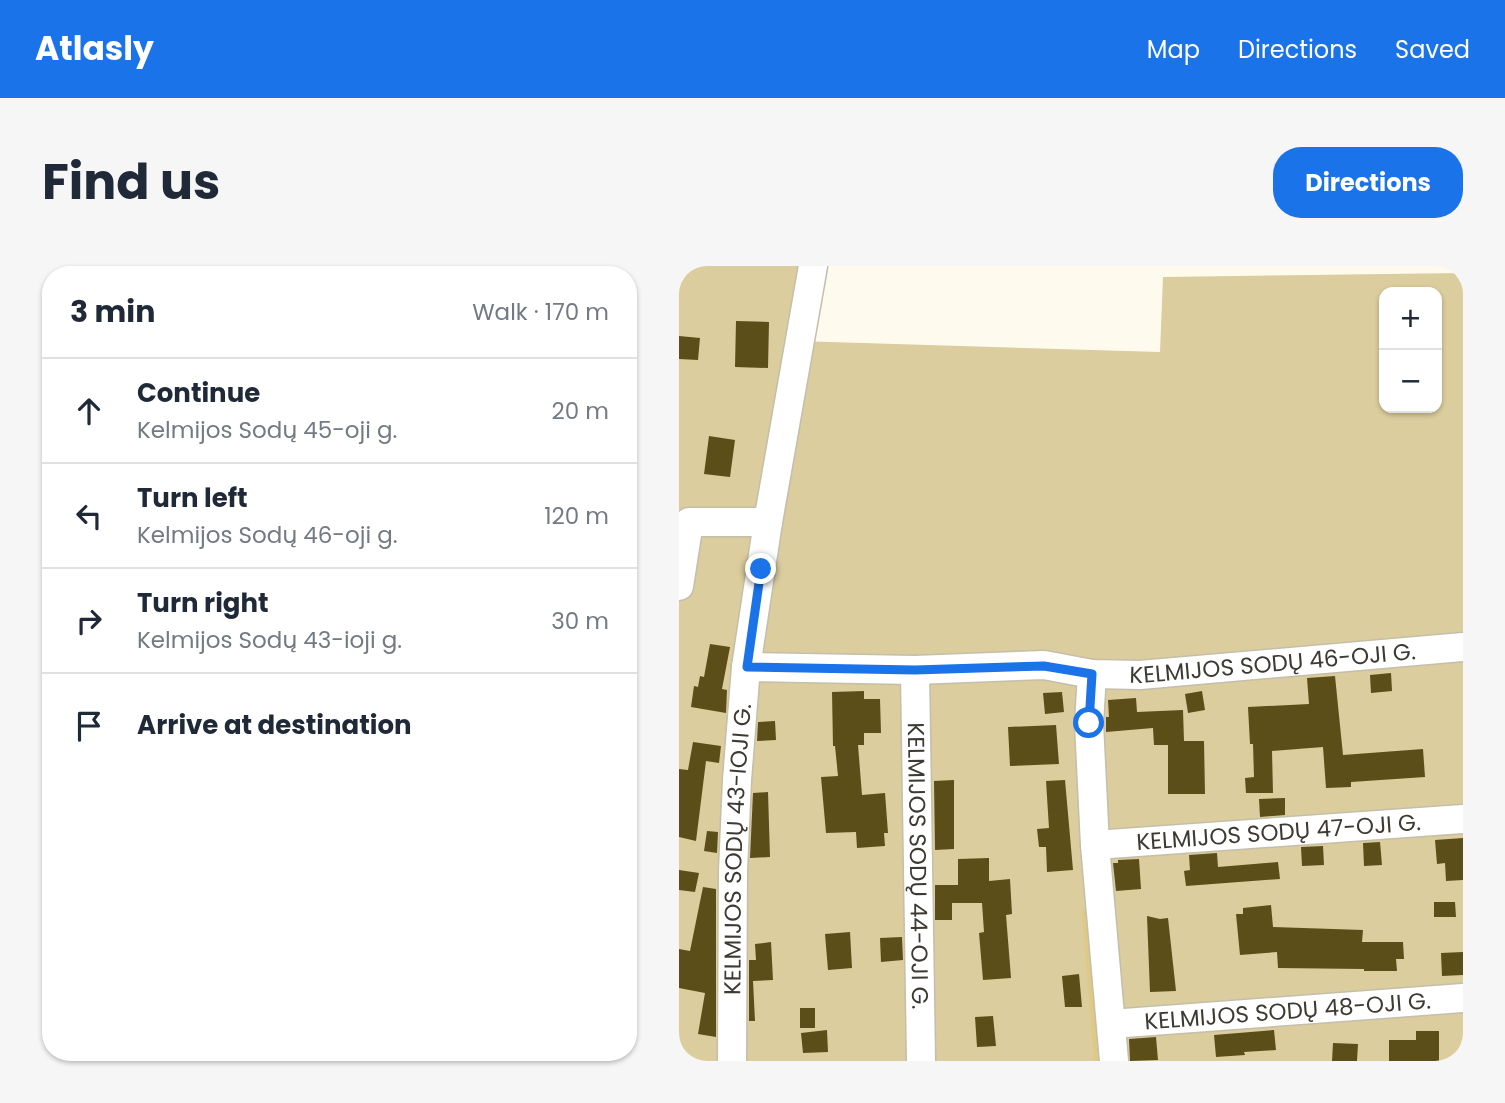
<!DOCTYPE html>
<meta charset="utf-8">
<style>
body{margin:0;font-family:Poppins,sans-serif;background:#f6f6f7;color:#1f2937}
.controls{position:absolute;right:21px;top:21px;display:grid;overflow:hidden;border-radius:14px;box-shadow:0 2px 5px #0004}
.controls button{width:63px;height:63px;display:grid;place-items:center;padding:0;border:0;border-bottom:2px solid #e0e1e3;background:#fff;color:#1f2937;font:35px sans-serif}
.stop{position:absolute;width:21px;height:21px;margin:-16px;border:5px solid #1a73e8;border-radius:50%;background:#fff}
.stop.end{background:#1a73e8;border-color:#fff;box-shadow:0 2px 7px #0008}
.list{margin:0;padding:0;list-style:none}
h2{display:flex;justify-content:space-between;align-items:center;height:91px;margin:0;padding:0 28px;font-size:30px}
h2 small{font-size:23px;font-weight:400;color:#747a83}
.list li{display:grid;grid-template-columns:46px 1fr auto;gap:21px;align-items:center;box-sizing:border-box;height:105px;padding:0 28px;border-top:2px solid #e0e1e3}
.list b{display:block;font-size:26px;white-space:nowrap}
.list p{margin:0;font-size:23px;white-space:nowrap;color:#747a83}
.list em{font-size:23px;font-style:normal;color:#747a83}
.icon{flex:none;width:38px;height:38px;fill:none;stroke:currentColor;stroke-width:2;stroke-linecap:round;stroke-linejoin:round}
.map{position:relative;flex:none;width:784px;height:795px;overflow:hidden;border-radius:28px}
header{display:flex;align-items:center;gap:42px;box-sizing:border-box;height:98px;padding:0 35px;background:#1a73e8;color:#fff}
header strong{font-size:33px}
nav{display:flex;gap:38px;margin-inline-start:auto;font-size:24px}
.intro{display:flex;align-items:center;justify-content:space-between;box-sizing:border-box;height:168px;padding:0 42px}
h1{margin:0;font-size:49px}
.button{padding:18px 32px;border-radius:28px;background:#1a73e8;color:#fff;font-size:24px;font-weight:700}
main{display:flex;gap:42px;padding:0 42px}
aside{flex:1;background:#fff;border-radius:28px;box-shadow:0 2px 5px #0004}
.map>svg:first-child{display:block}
.green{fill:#dbcd9d;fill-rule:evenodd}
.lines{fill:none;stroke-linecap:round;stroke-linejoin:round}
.stream{stroke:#deca85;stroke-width:6}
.building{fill:#5c4e19}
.minor-casing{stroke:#c4beaa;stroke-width:31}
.minor{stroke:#fff;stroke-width:28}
.route{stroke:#1a73e8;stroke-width:9}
.labels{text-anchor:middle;stroke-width:7;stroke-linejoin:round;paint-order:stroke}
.street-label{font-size:23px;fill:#3c3a32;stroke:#fefaee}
</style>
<header>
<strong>Atlasly</strong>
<nav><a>Map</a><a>Directions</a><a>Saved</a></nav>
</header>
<div class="intro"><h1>Find us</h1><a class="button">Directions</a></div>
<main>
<aside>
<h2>3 min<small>Walk · 170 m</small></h2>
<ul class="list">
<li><svg class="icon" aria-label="ahead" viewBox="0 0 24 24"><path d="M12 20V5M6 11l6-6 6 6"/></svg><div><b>Continue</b><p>Kelmijos Sodų 45-oji g.</p></div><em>20 m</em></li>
<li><svg class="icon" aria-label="left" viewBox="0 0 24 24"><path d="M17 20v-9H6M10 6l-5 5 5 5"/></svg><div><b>Turn left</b><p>Kelmijos Sodų 46-oji g.</p></div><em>120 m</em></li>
<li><svg class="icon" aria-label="right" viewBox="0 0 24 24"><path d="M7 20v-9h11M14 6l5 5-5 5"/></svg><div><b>Turn right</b><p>Kelmijos Sodų 43-ioji g.</p></div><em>30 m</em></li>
<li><svg class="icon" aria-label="arrive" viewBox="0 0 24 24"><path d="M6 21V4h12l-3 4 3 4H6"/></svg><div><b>Arrive at destination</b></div></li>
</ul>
</aside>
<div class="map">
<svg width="784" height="795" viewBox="0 0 784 795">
<rect width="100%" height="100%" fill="#fefaee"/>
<path class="green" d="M 0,0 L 122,0 L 118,75 L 481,86 L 484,11 L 784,7 L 784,795 L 0,795 ZM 705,26 L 758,26 L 758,142 L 705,142 Z"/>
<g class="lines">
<path class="stream" d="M 406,646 L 418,795"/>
</g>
<path class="building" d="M 57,55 L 90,56 L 89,102 L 56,101 Z
M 0,70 L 21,72 L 19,94 L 0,93 Z
M 30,170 L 56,174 L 51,211 L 25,208 Z
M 31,378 L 51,381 L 43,423 L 48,424 L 47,447 L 12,441 L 15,420 L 19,421 L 21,410 L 25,411 Z
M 712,407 L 713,425 L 692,427 L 691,409 Z
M 656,410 L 664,489 L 744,483 L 746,511 L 672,516 L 672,521 L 647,522 L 644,481 L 593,485 L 594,527 L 567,527 L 566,512 L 575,511 L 574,478 L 571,478 L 569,441 L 630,438 L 628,412 Z
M 185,425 L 185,433 L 201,433 L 202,467 L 185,467 L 185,479 L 179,479 L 183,529 L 206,527 L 209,567 L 205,567 L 206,580 L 178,582 L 177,566 L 147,567 L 142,511 L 159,510 L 156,480 L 154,480 L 153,426 Z
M 523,425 L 526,444 L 509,447 L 506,428 Z
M 383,426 L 385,446 L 366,448 L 364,427 Z
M 457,432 L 458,446 L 504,444 L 505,475 L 525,475 L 526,528 L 489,528 L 489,479 L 475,479 L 474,462 L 427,466 L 427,451 L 430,451 L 429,434 Z
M 96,455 L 97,474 L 78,475 L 79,456 Z
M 377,459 L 380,498 L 331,500 L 329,461 Z
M 14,476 L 42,480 L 40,497 L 27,495 L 17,575 L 0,571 L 0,503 L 9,504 Z
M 275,514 L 275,583 L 256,584 L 255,515 Z
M 386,514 L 394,604 L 368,606 L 367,581 L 360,581 L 358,563 L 370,562 L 367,515 Z
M 89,526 L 91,591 L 71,592 L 74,527 Z
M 606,532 L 606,549 L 581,551 L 580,533 Z
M 28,565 L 39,566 L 38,587 L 25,585 Z
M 784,572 L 784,614 L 767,615 L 766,597 L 758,598 L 756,574 Z
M 701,576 L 703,599 L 685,600 L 684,577 Z
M 644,580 L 645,599 L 623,600 L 622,581 Z
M 538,587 L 539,601 L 599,596 L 601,613 L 507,620 L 505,605 L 511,604 L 510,589 Z
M 310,592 L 310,615 L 331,613 L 333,648 L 327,649 L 332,712 L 304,714 L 300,667 L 305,666 L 303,637 L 273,637 L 273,654 L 256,654 L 256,619 L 279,619 L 279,593 Z
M 460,593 L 462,623 L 437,625 L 434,597 L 439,597 L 439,594 Z
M 0,604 L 20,607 L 16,626 L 0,624 Z
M 24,621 L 37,623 L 37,771 L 19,768 L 26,727 L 0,722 L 0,683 L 11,685 Z
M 755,636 L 776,636 L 777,651 L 755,651 Z
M 592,639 L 594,661 L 684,664 L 683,676 L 724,676 L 725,693 L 717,693 L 718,705 L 685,705 L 685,703 L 599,702 L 598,686 L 561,689 L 557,648 L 564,648 L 564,642 Z
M 468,650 L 481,653 L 489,652 L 497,725 L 471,726 Z
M 171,666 L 173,702 L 149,704 L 146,668 Z
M 223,671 L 224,694 L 202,696 L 201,672 Z
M 92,676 L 94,714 L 74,715 L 76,755 L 70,755 L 70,694 L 77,694 L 76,678 Z
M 784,686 L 784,709 L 763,710 L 762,687 Z
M 400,708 L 403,741 L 386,741 L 383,710 Z
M 121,742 L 136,742 L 136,762 L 121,762 Z
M 314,750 L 317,780 L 298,781 L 296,751 Z
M 148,764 L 149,786 L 124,787 L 122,767 Z
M 595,764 L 597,784 L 565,786 L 566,789 L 537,791 L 535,769 Z
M 737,765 L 760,765 L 760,795 L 710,795 L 710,774 L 737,774 Z
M 477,771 L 479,794 L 451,795 L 450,773 Z
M 654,777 L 679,778 L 678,795 L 653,795 Z"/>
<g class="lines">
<g class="minor-casing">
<g id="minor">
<path d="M 0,320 L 10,256 L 89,256"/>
<path id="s1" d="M 67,401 L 236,404 L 365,399 L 413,408 L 461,409 L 784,381"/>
<path id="s2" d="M 236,404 L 242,795"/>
<path d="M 413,408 L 410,457 L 416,579 L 435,795"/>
<path id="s3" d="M 416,579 L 784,553"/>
<path id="s4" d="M 432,758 L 784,732"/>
<path id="s5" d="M 53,795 L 54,605 L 58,514 L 67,401 L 89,256 L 134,0"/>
</g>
</g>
<use href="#minor" class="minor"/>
</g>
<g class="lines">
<path class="route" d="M 82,303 L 68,401 L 236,404 L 365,400 L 413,408 L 410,457"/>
</g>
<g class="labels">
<g class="street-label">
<text dy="8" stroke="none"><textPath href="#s1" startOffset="528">KELMIJOS SODŲ 46-OJI G.</textPath></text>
<text dy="8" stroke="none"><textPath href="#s3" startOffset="184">KELMIJOS SODŲ 47-OJI G.</textPath></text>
<text dy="8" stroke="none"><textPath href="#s5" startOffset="212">KELMIJOS SODŲ 43-IOJI G.</textPath></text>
<text dy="8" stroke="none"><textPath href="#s2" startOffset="196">KELMIJOS SODŲ 44-OJI G.</textPath></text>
<text dy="8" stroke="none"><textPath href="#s4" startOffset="177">KELMIJOS SODŲ 48-OJI G.</textPath></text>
</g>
</g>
</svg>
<div class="controls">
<button>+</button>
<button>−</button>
</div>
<div class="stop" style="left:410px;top:457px"></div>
<div class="stop end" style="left:82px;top:303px"></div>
</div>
</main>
